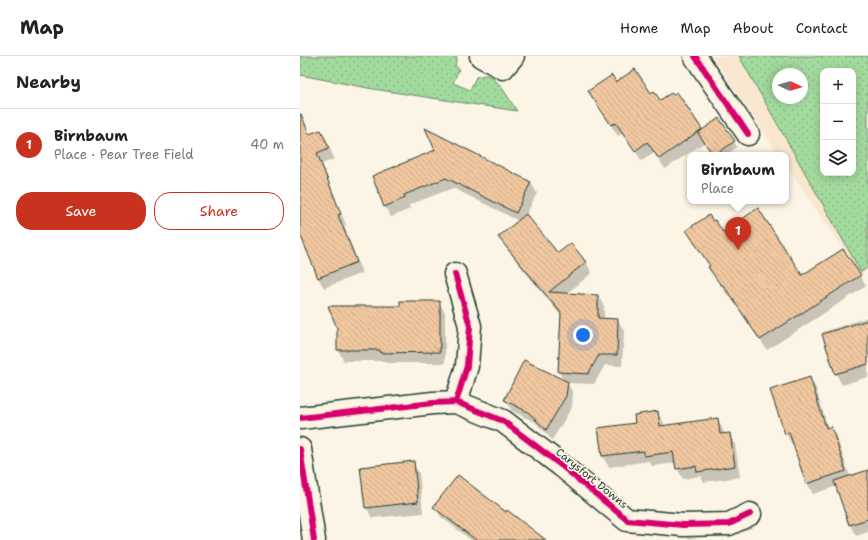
<!DOCTYPE html>
<meta charset="utf-8">
<style>
body{margin:0;font-family:"Shantell Sans",sans-serif;background:#f2f2f2;color:#222}
.controls{position:absolute;right:12px;top:12px;display:grid;overflow:hidden;border-radius:8px;box-shadow:0 2px 10px #0003}
.controls button{width:36px;height:36px;display:grid;place-items:center;padding:0;border:0;border-bottom:1px solid #e0e0e0;background:#fff;color:#222;font:20px sans-serif}
.compass{position:absolute;left:472px;top:12px;width:36px;height:36px;border-radius:50%;background:#fff;box-shadow:0 2px 10px #0003;rotate:94deg}
.you{position:absolute;left:283px;top:279px;width:14px;height:14px;margin:-10px;border:3px solid #fff;border-radius:50%;background:#1a73e8;box-shadow:0 0 0 6px #1a73e833}
.badge{display:grid;place-items:center;width:26px;height:26px;border-radius:50%;background:#c8321e;color:#fff;font-size:13px;font-weight:700}
.pin{position:absolute;translate:-50% -33px;filter:drop-shadow(0 1px 2px #0008)}
.pin::after{content:'';position:absolute;top:21px;width:14px;height:12px;background:inherit;clip-path:polygon(0 0,100% 0,50% 100%)}
.popup{position:absolute;left:387px;top:96px;width:102px;height:52px;box-sizing:border-box;display:grid;place-content:center;border-radius:8px;background:#fff;filter:drop-shadow(0 1px 3px #0005);font-size:13px;white-space:nowrap;color:#767676}
.popup b{font-size:15px;color:#222}
.popup::after{content:'';position:absolute;left:50%;top:100%;margin-left:-8px;border:8px solid transparent;border-top-color:#fff}
.list{margin:0;padding:0;list-style:none}
h2{display:flex;justify-content:space-between;align-items:center;height:52px;margin:0;padding:0 16px;font-size:17px}
h2 small{font-size:13px;font-weight:400;color:#767676}
.list li{display:grid;grid-template-columns:26px 1fr auto;gap:12px;align-items:center;box-sizing:border-box;height:72px;padding:0 16px;border-top:1px solid #e0e0e0}
.list b{display:block;font-size:15px;white-space:nowrap}
.list p{margin:0;font-size:13px;white-space:nowrap;color:#767676}
.list em{font-size:13px;font-style:normal;color:#767676}
.actions{display:flex;gap:8px;padding:12px 16px}
.actions a{flex:1;padding:9px 0;border:1px solid #c8321e;border-radius:16px;text-align:center;font-size:14px;color:#c8321e}
.actions .main{background:#c8321e;color:#fff}
.icon{flex:none;width:22px;height:22px;fill:none;stroke:currentColor;stroke-width:2;stroke-linecap:round;stroke-linejoin:round}
.map{position:relative;flex:none;width:568px;height:484px;overflow:hidden}
header{display:flex;align-items:center;gap:24px;box-sizing:border-box;height:56px;padding:0 20px;background:#fff;border-bottom:1px solid #e0e0e0}
header strong{font-size:19px}
nav{display:flex;gap:22px;margin-inline-start:auto;font-size:14px}
main{display:flex}
aside{flex:1;background:#fff}
.map>svg:first-child{display:block}
.built{fill:#f9e7d0;fill-rule:evenodd}
.grass{fill:url(#grass-dots);stroke:#618c68;fill-rule:evenodd}
.shadow{fill:#0003}
.building{fill:url(#building-back-hatch);stroke:#1f3d34}
.lines{fill:none;stroke-linecap:round;stroke-linejoin:round}
.minor-casing{stroke:#1f3d34;stroke-width:25}
.minor{stroke:#fcf5e5;stroke-width:22}
.cycleway-casing{stroke:#fcf5e5;stroke-width:8}
.cycleway{stroke:#d6006c;stroke-width:6}
.labels{text-anchor:middle;stroke-width:3.5;stroke-linejoin:round;paint-order:stroke}
.street-label{font-size:11px;fill:#1f3d34;stroke:#fcf5e5}
</style>
<header>
<strong>Map</strong>
<nav><a>Home</a><a>Map</a><a>About</a><a>Contact</a></nav>
</header>
<main>
<aside>
<h2>Nearby<small></small></h2>
<ul class="list">
<li><span class="badge">1</span><div><b>Birnbaum</b><p>Place · Pear Tree Field</p></div><em>40 m</em></li>
</ul>
<div class="actions"><a class="main">Save</a><a>Share</a></div>
</aside>
<div class="map">
<svg width="568" height="484" viewBox="0 0 568 484">
<defs>
<pattern id="grass-dots" width="8" height="8" patternUnits="userSpaceOnUse"><rect width="8" height="8" fill="#a3da9d"/><path d="M2 2h.1M6 6h.1" fill="none" stroke="#8cbc88" stroke-width="1.8" stroke-linecap="round"/></pattern>
<pattern id="building-back-hatch" width="6" height="6" patternUnits="userSpaceOnUse"><rect width="6" height="6" fill="#f1c7a0"/><path d="M-1 5l2 2M0 0l6 6M5-1l2 2" fill="none" stroke="#ceac8a"/></pattern>
</defs>
<rect width="100%" height="100%" fill="#fcf5e5"/>
<filter id="ink" filterUnits="userSpaceOnUse"><feTurbulence type="fractalNoise" baseFrequency=".025" numOctaves="2"/><feDisplacementMap in="SourceGraphic" scale="8" xChannelSelector="R" yChannelSelector="G"/><feConvolveMatrix kernelMatrix="1 2 1 2 8 2 1 2 1" color-interpolation-filters="sRGB"/></filter>
<g filter="url(#ink)">
<path class="built" d="M 412,0 L 568,0 L 568,213 L 561,219 L 486,109 L 486,99 L 479,99 ZM 523,15 L 553,15 L 553,117 L 523,117 ZM 478,18 L 502,18 L 502,42 L 478,42 Z"/>
<path class="grass" d="M 0,0 L 155,0 L 157,1 L 155,10 L 159,13 L 153,27 L 170,34 L 176,21 C 179,21 183,19 186,19 C 198,21 210,45 217,55 L 73,33 L 0,19 Z
M 439,0 L 568,0 L 568,211 L 561,216 ZM 523,15 L 553,15 L 553,117 L 523,117 ZM 478,18 L 502,18 L 502,42 L 478,42 Z"/>
<path class="shadow" d="M 316,27 L 350,39 L 360,45 L 373,41 L 377,38 L 402,75 L 434,86 L 437,91 L 426,99 L 413,99 L 405,86 L 365,113 L 354,96 L 342,105 L 323,77 L 318,80 L 289,35 Z
M 21,75 L 27,85 L 34,103 L 22,108 L 46,169 L 44,170 L 62,217 L 24,232 L 18,222 L 0,169 L 0,83 Z
M 136,95 L 231,127 L 237,137 L 226,159 L 258,199 L 271,188 L 286,206 L 292,217 L 266,238 L 298,240 L 304,250 L 304,263 L 318,264 L 324,275 L 322,310 L 305,309 L 294,328 L 267,327 L 273,337 L 272,351 L 252,384 L 235,366 L 212,355 L 206,344 L 264,325 L 259,316 L 261,260 L 206,192 L 200,181 L 219,165 L 153,132 L 109,149 L 110,153 L 91,161 L 85,151 L 73,121 Z
M 422,177 L 502,220 L 560,220 L 566,230 L 467,294 L 431,240 L 427,239 L 410,212 Z
M 139,246 L 145,257 L 145,307 L 87,307 L 85,305 L 44,305 L 38,294 L 101,251 Z
M 568,261 L 568,321 L 542,329 L 536,318 L 523,276 Z
M 510,322 L 516,333 L 528,372 L 531,372 L 537,382 L 550,421 L 568,415 L 568,476 L 556,480 L 550,469 L 537,430 L 513,438 L 507,427 L 494,388 L 492,388 L 486,378 Z
M 357,356 L 364,367 L 364,371 L 417,363 L 423,374 L 424,378 L 429,378 L 435,388 L 440,421 L 404,426 L 401,420 L 383,423 L 377,412 L 376,407 L 352,410 L 349,405 L 309,411 L 302,400 L 336,368 Z
M 112,406 L 119,417 L 123,457 L 72,462 L 66,451 Z
M 135,451 L 206,457 L 245,484 L 171,484 L 141,461 Z"/>
<path class="building" d="M 335,13 L 351,37 L 354,35 L 360,44 L 371,37 L 373,39 L 377,36 L 402,73 L 359,103 L 347,86 L 335,95 L 316,67 L 311,69 L 288,35 L 312,19 L 316,26 Z
M 0,58 L 1,58 L 9,78 L 21,74 L 29,92 L 17,97 L 41,158 L 38,159 L 57,206 L 18,222 L 0,178 Z
M 419,62 L 435,85 L 415,99 L 413,99 L 398,77 Z
M 125,72 L 231,126 L 216,157 L 146,122 L 104,139 L 105,142 L 84,151 L 72,120 L 135,94 Z
M 458,152 L 502,219 L 543,193 L 561,219 L 460,284 L 424,230 L 420,228 L 408,211 L 410,210 L 386,174 L 409,159 L 413,165 L 415,164 L 423,176 Z
M 226,158 L 258,197 L 271,187 L 286,206 L 249,236 L 298,239 L 298,262 L 318,263 L 317,299 L 299,299 L 288,318 L 258,316 L 261,257 L 198,181 Z
M 100,245 L 140,245 L 140,296 L 80,297 L 80,294 L 37,294 L 37,272 L 28,250 L 100,250 Z
M 568,264 L 568,308 L 535,318 L 522,278 Z
M 224,304 L 268,326 L 266,340 L 246,374 L 228,356 L 204,344 Z
M 510,321 L 526,372 L 531,370 L 546,415 L 506,428 L 489,376 L 485,378 L 470,334 Z
M 358,355 L 360,370 L 418,362 L 420,378 L 430,377 L 435,410 L 397,416 L 396,410 L 376,413 L 373,396 L 344,400 L 344,395 L 302,400 L 298,372 L 335,367 L 334,359 Z
M 114,405 L 118,446 L 65,452 L 60,411 Z
M 568,414 L 568,463 L 549,469 L 534,425 Z
M 158,419 L 206,456 L 207,454 L 246,484 L 176,484 L 133,451 Z"/>
<g class="lines">
<g class="minor-casing">
<path id="minor" d="M 181,0 L 203,12 L 213,0
M 395,0 L 448,78
M 155,218 L 170,270 L 167,310 L 156,346
M 0,362 L 133,347 L 156,346 L 203,365 L 262,410 L 327,464 L 383,469 L 429,468 L 450,458
M 0,393 L 14,484"/>
</g>
<use href="#minor" class="minor"/>
<g class="cycleway-casing">
<path id="cycleway" d="M 395,0 L 448,78
M 155,218 L 170,270 L 167,310 L 156,346
M 0,362 L 133,347 L 156,346 L 203,365 L 262,410 L 327,464 L 383,469 L 429,468 L 450,458
M 0,393 L 14,484"/>
</g>
<use href="#cycleway" class="cycleway"/>
</g>
</g>
<g class="labels">
<g class="street-label">
<text transform="translate(292 422) rotate(39)" y="4">Carysfort Downs</text>
</g>
</g>
</svg>
<div class="controls">
<button>+</button>
<button>−</button>
<button><svg class="icon" aria-label="layers" viewBox="0 0 24 24"><path d="M12 4l9 5-9 5-9-5zM3 14l9 5 9-5"/></svg></button>
</div>
<svg class="compass" viewBox="-18 -18 36 36"><path d="M0-13l5 13h-10z" fill="#e53935"/><path d="M0 13l5-13h-10z" fill="#767676"/></svg>
<div class="you"></div>
<div class="pin badge" style="left:438px;top:194px">1</div>
<div class="popup"><b>Birnbaum</b>Place</div>
</div>
</main>
